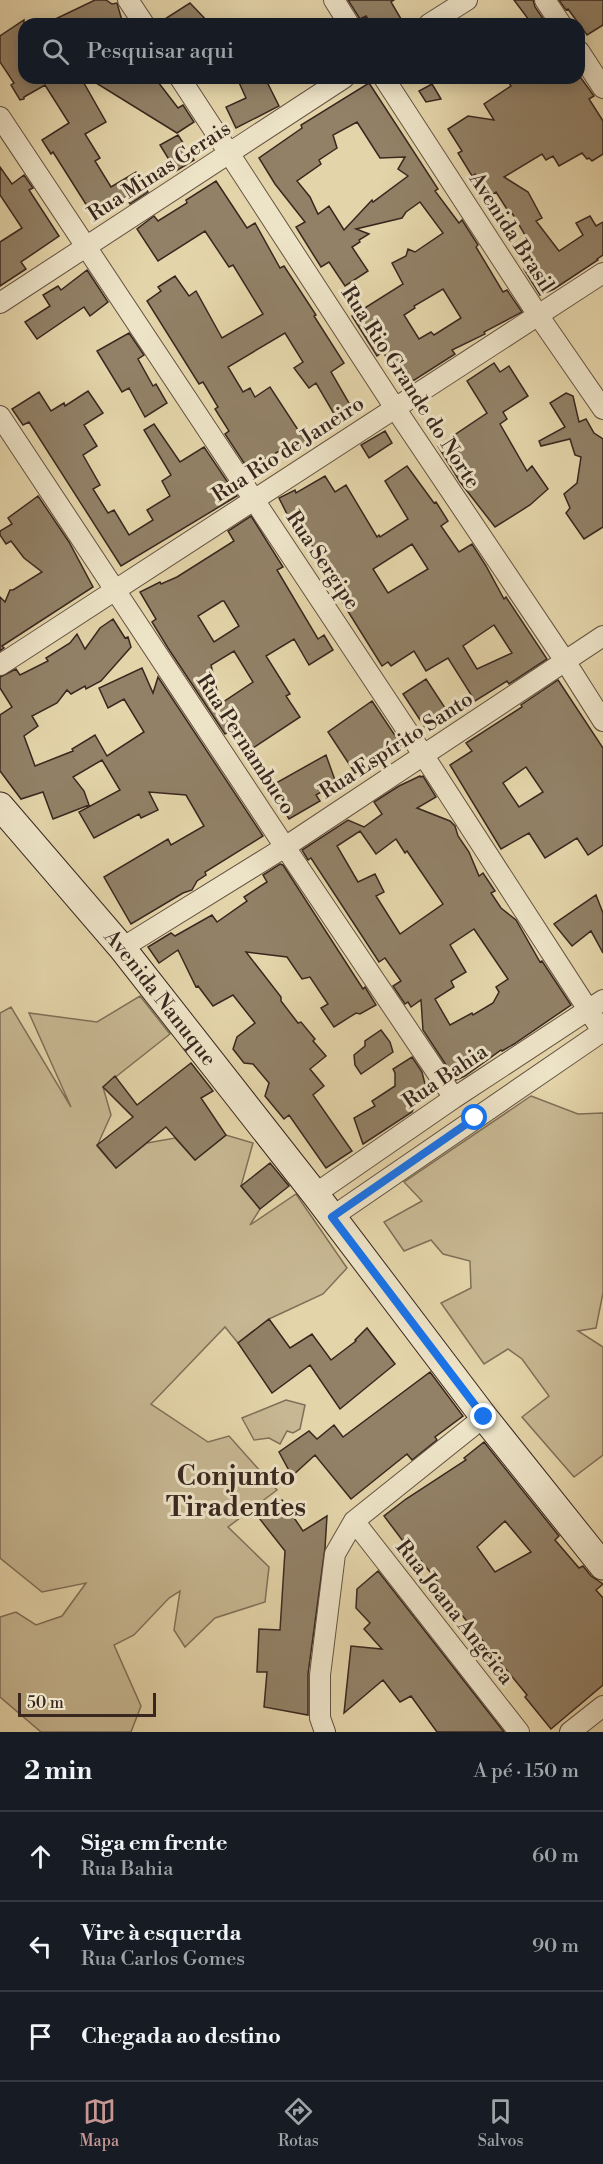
<!DOCTYPE html>
<html lang="pt">
<meta charset="utf-8">
<style>
body{margin:0;font-family:"Libre Bodoni",serif;background:#242831;color:#f1f3f6}
.scale{position:absolute;left:18px;bottom:15px;width:138px;box-sizing:border-box;padding-left:6px;border:3px solid #39271f;border-top:0;font-size:16px;line-height:21px;white-space:nowrap;color:#39271f;-webkit-text-stroke:4px #ede3c7;paint-order:stroke}
.stop{position:absolute;width:18px;height:18px;margin:-14px;border:4px solid #1a73e8;border-radius:50%;background:#fff}
.stop.end{background:#1a73e8;border-color:#fff;box-shadow:0 2px 6px #0008}
.list{margin:0;padding:0;list-style:none}
h2{display:flex;justify-content:space-between;align-items:center;height:78px;margin:0;padding:0 24px;font-size:26px}
h2 small{font-size:20px;font-weight:400;color:#9ea1a6}
.list li{display:grid;grid-template-columns:39px 1fr auto;gap:18px;align-items:center;box-sizing:border-box;height:90px;padding:0 24px;border-top:2px solid #363941}
.list b{display:block;font-size:22px;white-space:nowrap}
.list p{margin:0;font-size:20px;white-space:nowrap;color:#9ea1a6}
.list em{font-size:20px;font-style:normal;color:#9ea1a6}
.icon{flex:none;width:33px;height:33px;fill:none;stroke:currentColor;stroke-width:2;stroke-linecap:round;stroke-linejoin:round}
.map{position:relative;flex:none;width:603px;height:1732px;overflow:hidden}
.search{position:absolute;background:#171b24;box-shadow:0 3px 15px #0003;left:18px;right:18px;top:18px;height:66px;display:flex;align-items:center;gap:15px;box-sizing:border-box;padding:0 21px;border-radius:18px;color:#9ea1a6;font-size:22px}
.sheet{height:348px;background:#171b24}
nav{display:flex;justify-content:space-around;align-items:center;box-sizing:border-box;height:84px;border-top:2px solid #363941;background:#171b24;font-size:16px;color:#9ea1a6}
nav a{display:grid;justify-items:center;gap:3px}
nav .on{color:#c59692}
.map>svg:first-child{display:block}
.green{fill:#c7b792;stroke:#806f58;stroke-width:1.5}
.building{fill:#928167;stroke:#39271f;stroke-width:1.5;fill-rule:evenodd}
.lines{fill:none;stroke-linecap:round;stroke-linejoin:round}
.street-casing{stroke:#645242;stroke-width:22}
.secondary-casing{stroke:#39271f;stroke-width:29}
.street{stroke:#ede3c7;stroke-width:20}
.secondary{stroke:#ede3c7;stroke-width:27}
.route{stroke:#1a73e8;stroke-width:8}
.labels{text-anchor:middle;stroke-width:6;stroke-linejoin:round;paint-order:stroke}
.street-label{font-size:21px;fill:#39271f;stroke:#ede3c7}
.district-label{font-size:27px;font-weight:bold;fill:#39271f;stroke:#ede3c7}
</style>
<div class="map">
<svg width="603" height="1732" viewBox="0 0 603 1732">
<rect width="100%" height="100%" fill="#e4d4a9"/>
<filter id="stains"><feTurbulence type="fractalNoise" baseFrequency=".00333" numOctaves="4"/><feColorMatrix values="0 0 0 0 .2 0 0 0 0 .09 0 0 0 0 .02 0 0 0 .5 -.17"/></filter>
<radialGradient id="worn" r=".72"><stop offset=".6" stop-color="#630" stop-opacity="0"/><stop offset="1" stop-color="#630" stop-opacity=".3"/></radialGradient>
<path class="green" d="M 140,996 L 170,1034 L 103,1087 L 111,1115 L 97,1146 L 116,1168 L 147,1143 L 175,1138 L 195,1160 L 226,1135 L 253,1143 L 241,1186 L 260,1209 L 250,1225 L 296,1194 L 347,1268 L 323,1294 L 269,1319 L 238,1343 L 225,1327 L 151,1404 L 208,1442 L 229,1436 L 277,1490 L 228,1527 L 269,1567 L 265,1602 L 215,1618 L 185,1647 L 174,1630 L 180,1591 L 169,1598 L 134,1635 L 114,1645 L 141,1706 L 131,1732 L 41,1732 L 0,1697 L 0,1617 L 16,1612 L 36,1625 L 62,1616 L 86,1583 L 42,1592 L 0,1558 L 0,1013 L 11,1007 L 71,1107 L 29,1013 L 97,1022 Z
M 531,1096 L 578,1114 L 603,1113 L 603,1293 L 596,1328 L 578,1331 L 603,1347 L 603,1455 L 574,1477 L 522,1417 L 549,1396 L 522,1359 L 508,1349 L 484,1364 L 441,1303 L 471,1288 L 470,1261 L 443,1254 L 431,1240 L 404,1251 L 384,1222 L 422,1201 L 404,1182 Z
M 286,1400 L 305,1405 L 300,1429 L 293,1433 L 287,1431 L 280,1444 L 269,1438 L 254,1440 L 242,1418 Z"/>
<path class="building" d="M 95,0 L 106,0 L 112,4 L 117,3 L 123,24 L 45,24 Z
M 348,0 L 394,0 L 391,2 L 404,24 L 371,24 L 366,16 L 360,19 Z
M 514,0 L 533,0 L 535,7 L 546,23 L 532,24 Z
M 559,0 L 603,0 L 603,25 L 587,35 L 568,9 L 566,10 Z
M 190,3 L 210,24 L 157,24 Z
M 24,20 L 24,78 L 81,78 L 106,122 L 85,134 L 100,158 L 95,161 L 111,187 L 136,172 L 148,192 L 130,204 L 126,197 L 94,217 L 53,152 L 51,154 L 42,140 L 69,123 L 45,85 L 24,97 L 24,99 L 20,100 L 11,85 L 14,83 L 0,62 L 0,36 Z
M 88,78 L 155,78 L 178,108 L 183,105 L 194,122 L 177,133 Z
M 237,78 L 265,78 L 279,106 L 236,128 L 226,107 L 246,98 Z
M 506,78 L 581,78 L 594,96 L 589,99 L 603,121 L 603,154 L 592,161 L 589,158 L 587,159 L 582,153 L 559,166 L 553,156 L 546,160 L 542,154 L 504,177 L 528,192 L 542,218 L 536,221 L 559,251 L 583,235 L 576,223 L 590,216 L 596,226 L 603,222 L 603,255 L 597,259 L 598,260 L 554,289 L 540,295 L 524,269 L 530,263 L 520,243 L 528,240 L 512,213 L 510,214 L 496,192 L 489,197 L 475,174 L 472,176 L 458,153 L 462,151 L 448,129 L 468,116 L 494,120 L 484,104 L 511,86 Z
M 369,83 L 438,189 L 435,191 L 459,223 L 462,220 L 478,245 L 476,247 L 503,292 L 507,290 L 522,312 L 484,332 L 485,334 L 452,350 L 455,354 L 405,386 L 383,352 L 377,356 L 352,316 L 403,284 L 392,263 L 406,256 L 408,249 L 415,252 L 443,233 L 420,202 L 406,212 L 402,218 L 356,229 L 369,234 L 359,240 L 360,242 L 352,247 L 368,271 L 345,286 L 329,262 L 321,267 L 296,227 L 305,222 L 275,184 L 259,158 L 302,128 L 301,125 ZM 357,122 L 380,158 L 405,157 L 398,169 L 408,176 L 373,202 L 372,200 L 344,230 L 329,206 L 318,214 L 310,197 L 297,181 L 321,164 L 319,160 L 337,148 L 333,135 ZM 443,289 L 461,318 L 434,335 L 431,332 L 419,339 L 404,315 L 415,308 L 414,306 Z
M 432,84 L 441,99 L 426,102 L 419,91 Z
M 178,135 L 194,160 L 176,171 L 160,145 Z
M 0,167 L 12,184 L 24,175 L 33,188 L 29,190 L 59,236 L 21,262 L 26,269 L 0,286 L 0,242 L 22,228 L 0,195 Z
M 216,181 L 247,228 L 255,223 L 280,268 L 284,266 L 316,315 L 314,316 L 344,363 L 331,372 L 353,410 L 337,419 L 316,383 L 309,388 L 294,368 L 303,362 L 285,333 L 228,367 L 243,392 L 250,388 L 255,397 L 270,387 L 306,442 L 292,452 L 288,446 L 248,469 L 225,434 L 229,431 L 215,409 L 218,407 L 203,382 L 199,384 L 147,301 L 161,291 L 158,287 L 175,276 L 189,296 L 196,291 L 222,338 L 263,314 L 233,265 L 229,267 L 205,231 L 158,261 L 137,229 L 154,216 L 158,221 L 187,203 L 186,200 Z
M 87,270 L 108,302 L 90,316 L 84,307 L 37,339 L 25,322 L 50,306 L 43,295 L 58,286 L 61,290 Z
M 129,333 L 144,355 L 138,359 L 153,386 L 156,384 L 167,403 L 145,417 L 129,388 L 122,392 L 97,351 Z
M 494,363 L 500,372 L 509,366 L 528,396 L 503,412 L 507,419 L 500,424 L 527,471 L 532,466 L 548,489 L 530,505 L 495,527 L 460,482 L 438,446 L 487,413 L 467,381 Z
M 88,391 L 103,413 L 84,425 L 97,446 L 83,455 L 100,485 L 93,489 L 108,513 L 114,510 L 129,535 L 153,520 L 147,510 L 170,496 L 162,481 L 171,475 L 144,430 L 154,424 L 180,462 L 204,447 L 237,496 L 121,566 L 29,422 L 23,425 L 12,409 L 39,392 L 51,411 L 64,403 L 65,406 Z
M 566,393 L 573,396 L 579,422 L 586,419 L 594,433 L 603,439 L 603,527 L 584,539 L 566,513 L 570,508 L 564,494 L 577,483 L 581,457 L 575,455 L 570,439 L 541,446 L 539,441 L 565,427 L 550,403 Z
M 385,431 L 392,443 L 369,458 L 361,445 Z
M 407,466 L 434,503 L 436,502 L 448,521 L 441,526 L 459,552 L 472,544 L 486,566 L 504,599 L 506,597 L 547,659 L 509,684 L 507,681 L 475,701 L 448,658 L 426,671 L 414,651 L 391,666 L 388,662 L 382,666 L 326,576 L 328,574 L 310,542 L 306,544 L 292,521 L 291,522 L 279,498 L 295,490 L 296,493 L 325,476 L 335,492 L 346,485 L 377,537 L 379,535 L 380,537 L 408,519 L 385,481 ZM 412,544 L 428,569 L 388,593 L 373,569 ZM 494,625 L 512,653 L 477,669 L 463,646 Z
M 38,496 L 69,542 L 93,587 L 2,646 L 4,648 L 0,651 L 0,597 L 5,602 L 10,590 L 13,590 L 42,572 L 24,558 L 11,541 L 6,544 L 0,535 L 0,531 L 12,524 L 8,518 Z
M 251,516 L 283,567 L 277,570 L 318,639 L 324,635 L 333,650 L 309,665 L 294,639 L 266,656 L 290,694 L 286,696 L 300,717 L 244,754 L 230,731 L 225,734 L 168,648 L 152,622 L 156,619 L 140,592 L 160,582 L 161,584 L 177,577 L 234,541 L 228,531 ZM 222,601 L 224,601 L 239,626 L 214,642 L 198,616 ZM 234,651 L 253,682 L 220,704 L 211,665 Z
M 113,619 L 125,638 L 128,637 L 131,647 L 101,681 L 86,689 L 85,686 L 71,694 L 67,690 L 57,703 L 32,716 L 38,726 L 24,736 L 35,766 L 73,751 L 72,749 L 95,735 L 107,756 L 144,732 L 124,699 L 108,708 L 99,688 L 142,668 L 153,693 L 158,677 L 263,836 L 205,872 L 206,875 L 197,881 L 192,890 L 183,893 L 131,924 L 104,877 L 168,839 L 171,845 L 204,826 L 186,795 L 149,792 L 158,810 L 141,818 L 139,814 L 94,838 L 79,812 L 120,790 L 102,760 L 73,777 L 84,791 L 89,805 L 53,819 L 43,792 L 21,799 L 0,771 L 0,715 L 12,707 L 0,688 L 0,677 L 16,669 L 20,675 L 48,661 L 46,658 L 70,643 L 77,634 L 85,649 L 100,628 Z
M 426,679 L 451,717 L 428,732 L 403,694 Z
M 558,680 L 603,748 L 603,845 L 588,855 L 577,838 L 545,858 L 529,833 L 501,849 L 450,765 L 472,751 L 466,743 L 522,707 L 521,705 ZM 526,767 L 543,792 L 519,807 L 503,783 Z
M 372,701 L 404,749 L 380,765 L 376,759 L 355,773 L 328,732 Z
M 326,755 L 336,783 L 316,795 L 320,801 L 289,819 L 269,787 Z
M 420,776 L 421,777 L 423,776 L 436,797 L 417,808 L 450,821 L 455,826 L 458,836 L 469,852 L 479,876 L 483,873 L 495,891 L 491,893 L 501,908 L 516,920 L 540,962 L 542,961 L 571,1005 L 514,1044 L 502,1051 L 501,1050 L 465,1076 L 456,1080 L 423,1030 L 421,1000 L 411,1007 L 408,1002 L 405,1004 L 393,986 L 401,981 L 385,958 L 379,962 L 311,858 L 308,860 L 302,850 L 348,820 L 364,827 L 382,814 L 374,802 L 399,786 ZM 360,831 L 376,854 L 396,839 L 405,853 L 407,851 L 443,904 L 400,934 L 376,896 L 384,892 L 375,874 L 358,882 L 337,846 ZM 474,929 L 508,979 L 496,987 L 499,992 L 493,1003 L 473,1015 L 472,1013 L 450,1025 L 435,999 L 454,987 L 451,981 L 466,972 L 450,945 Z
M 280,864 L 283,865 L 363,989 L 365,987 L 376,1005 L 360,1014 L 356,1013 L 334,1027 L 321,1008 L 328,1004 L 310,977 L 302,979 L 287,957 L 246,952 L 281,997 L 281,1001 L 298,1023 L 301,1022 L 315,1039 L 313,1041 L 326,1056 L 310,1069 L 324,1086 L 313,1095 L 352,1151 L 326,1168 L 289,1115 L 284,1119 L 265,1096 L 269,1083 L 253,1064 L 244,1063 L 233,1049 L 237,1037 L 255,1023 L 233,995 L 213,1006 L 198,986 L 196,987 L 178,950 L 159,963 L 148,947 L 171,933 L 175,936 L 212,915 L 217,922 L 247,901 L 244,897 L 267,882 L 263,875 Z
M 596,895 L 603,913 L 603,953 L 591,931 L 572,946 L 554,924 Z
M 381,1030 L 390,1042 L 393,1052 L 361,1074 L 355,1065 L 354,1055 L 365,1046 L 365,1041 Z
M 412,1057 L 422,1072 L 426,1088 L 409,1098 L 414,1107 L 412,1112 L 363,1144 L 354,1118 L 375,1106 L 372,1101 L 395,1086 L 395,1073 L 393,1069 Z
M 191,1063 L 213,1091 L 201,1098 L 226,1135 L 195,1160 L 166,1127 L 116,1168 L 97,1145 L 133,1117 L 103,1087 L 115,1076 L 137,1105 Z
M 270,1163 L 289,1186 L 260,1209 L 241,1186 Z
M 269,1319 L 290,1348 L 312,1334 L 331,1360 L 356,1341 L 355,1340 L 367,1328 L 395,1364 L 340,1409 L 310,1365 L 272,1393 L 238,1343 Z
M 430,1372 L 463,1416 L 435,1437 L 437,1440 L 412,1460 L 407,1454 L 351,1499 L 315,1455 L 292,1476 L 279,1452 L 309,1431 L 317,1439 L 334,1425 L 343,1437 Z
M 484,1442 L 559,1536 L 555,1540 L 579,1568 L 583,1566 L 591,1576 L 603,1584 L 596,1590 L 603,1598 L 603,1685 L 551,1729 L 525,1697 L 527,1695 L 448,1598 L 435,1578 L 414,1552 L 412,1553 L 384,1516 L 406,1499 L 466,1460 L 464,1458 ZM 505,1521 L 531,1552 L 495,1572 L 477,1547 Z
M 282,1500 L 303,1531 L 327,1516 L 325,1548 L 308,1674 L 308,1715 L 264,1707 L 267,1672 L 257,1672 L 259,1629 L 280,1630 L 285,1551 L 259,1518 Z
M 378,1571 L 504,1732 L 437,1732 L 411,1696 L 400,1702 L 383,1680 L 344,1713 L 351,1646 L 382,1649 L 364,1629 L 370,1623 L 356,1608 L 357,1589 Z"/>
<g class="lines">
<g class="street-casing">
<path id="street" d="M 128,0 L 144,24
M 334,0 L 349,24
M 545,0 L 561,24
M 429,24 L 467,0
M 579,51 L 603,88
M 180,78 L 395,408 L 565,661 L 603,721
M 384,78 L 538,315 L 603,409
M 0,117 L 424,756 L 602,1031
M 0,303 L 344,78
M 0,416 L 285,847 L 454,1098
M 0,665 L 603,273
M 122,948 L 285,847 L 603,636
M 315,1194 L 454,1098 L 603,1000
M 332,1217 L 603,1031
M 354,1521 L 519,1732
M 325,1732 L 320,1718 L 320,1675 L 335,1554 L 354,1521 L 484,1417
M 570,1732 L 603,1706"/>
</g>
<g class="secondary-casing">
<g id="secondary">
<path id="s1" d="M 0,806 L 122,948 L 315,1194 L 484,1417 L 603,1566"/>
</g>
</g>
<use href="#street" class="street"/>
<use href="#secondary" class="secondary"/>
</g>
<g class="lines">
<path class="route" d="M 475,1118 L 332,1217 L 484,1417"/>
</g>
<g class="labels">
<g class="street-label">
<text transform="translate(159 171) rotate(-33)" y="7">Rua Minas Gerais</text>
<text transform="translate(512 232) rotate(57)" y="7">Avenida Brasil</text>
<text transform="translate(411 387) rotate(57)" y="7">Rua Rio Grande do Norte</text>
<text transform="translate(288 449) rotate(-33)" y="7">Rua Rio de Janeiro</text>
<text transform="translate(323 560) rotate(56)" y="7">Rua Sergipe</text>
<text transform="translate(246 744) rotate(57)" y="7">Rua Pernambuco</text>
<text transform="translate(396 745) rotate(-33)" y="7">Rua Espírito Santo</text>
<text dy="7" stroke="none"><textPath href="#s1" startOffset="250">Avenida Nanuque</textPath></text>
<text transform="translate(445 1076) rotate(-34)" y="7">Rua Bahia</text>
<text transform="translate(455 1612) rotate(52)" y="7">Rua Joana Angéica</text>
</g>
<g class="district-label">
<text x="236" y="1485">Conjunto<tspan x="236" dy="31">Tiradentes</tspan></text>
</g>
</g>
<rect width="100%" height="100%" filter="url(#stains)"/>
<rect width="100%" height="100%" fill="url(#worn)"/>
</svg>
<div class="scale">50 m</div>
<div class="stop" style="left:475px;top:1118px"></div>
<div class="stop end" style="left:484px;top:1417px"></div>
<div class="search"><svg class="icon" aria-label="search" viewBox="0 0 24 24"><circle cx="10" cy="10" r="6"/><path d="M15 15l6 6"/></svg>Pesquisar aqui</div>
</div>
<section class="sheet">
<h2>2 min<small>A pé · 150 m</small></h2>
<ul class="list">
<li><svg class="icon" aria-label="ahead" viewBox="0 0 24 24"><path d="M12 20V5M6 11l6-6 6 6"/></svg><div><b>Siga em frente</b><p>Rua Bahia</p></div><em>60 m</em></li>
<li><svg class="icon" aria-label="left" viewBox="0 0 24 24"><path d="M17 20v-9H6M10 6l-5 5 5 5"/></svg><div><b>Vire à esquerda</b><p>Rua Carlos Gomes</p></div><em>90 m</em></li>
<li><svg class="icon" aria-label="arrive" viewBox="0 0 24 24"><path d="M6 21V4h12l-3 4 3 4H6"/></svg><div><b>Chegada ao destino</b></div></li>
</ul>
</section>
<nav>
<a class="on"><svg class="icon" aria-label="map" viewBox="0 0 24 24"><path d="M3 6l6-2 6 2 6-2v14l-6 2-6-2-6 2zM9 4v14M15 6v14"/></svg>Mapa</a>
<a><svg class="icon" aria-label="directions" viewBox="0 0 24 24"><path d="M12 3l9 9-9 9-9-9zM9 14v-3h6M13 9l2 2-2 2"/></svg>Rotas</a>
<a><svg class="icon" aria-label="saved" viewBox="0 0 24 24"><path d="M7 4h10v16l-5-4-5 4z"/></svg>Salvos</a>
</nav>
